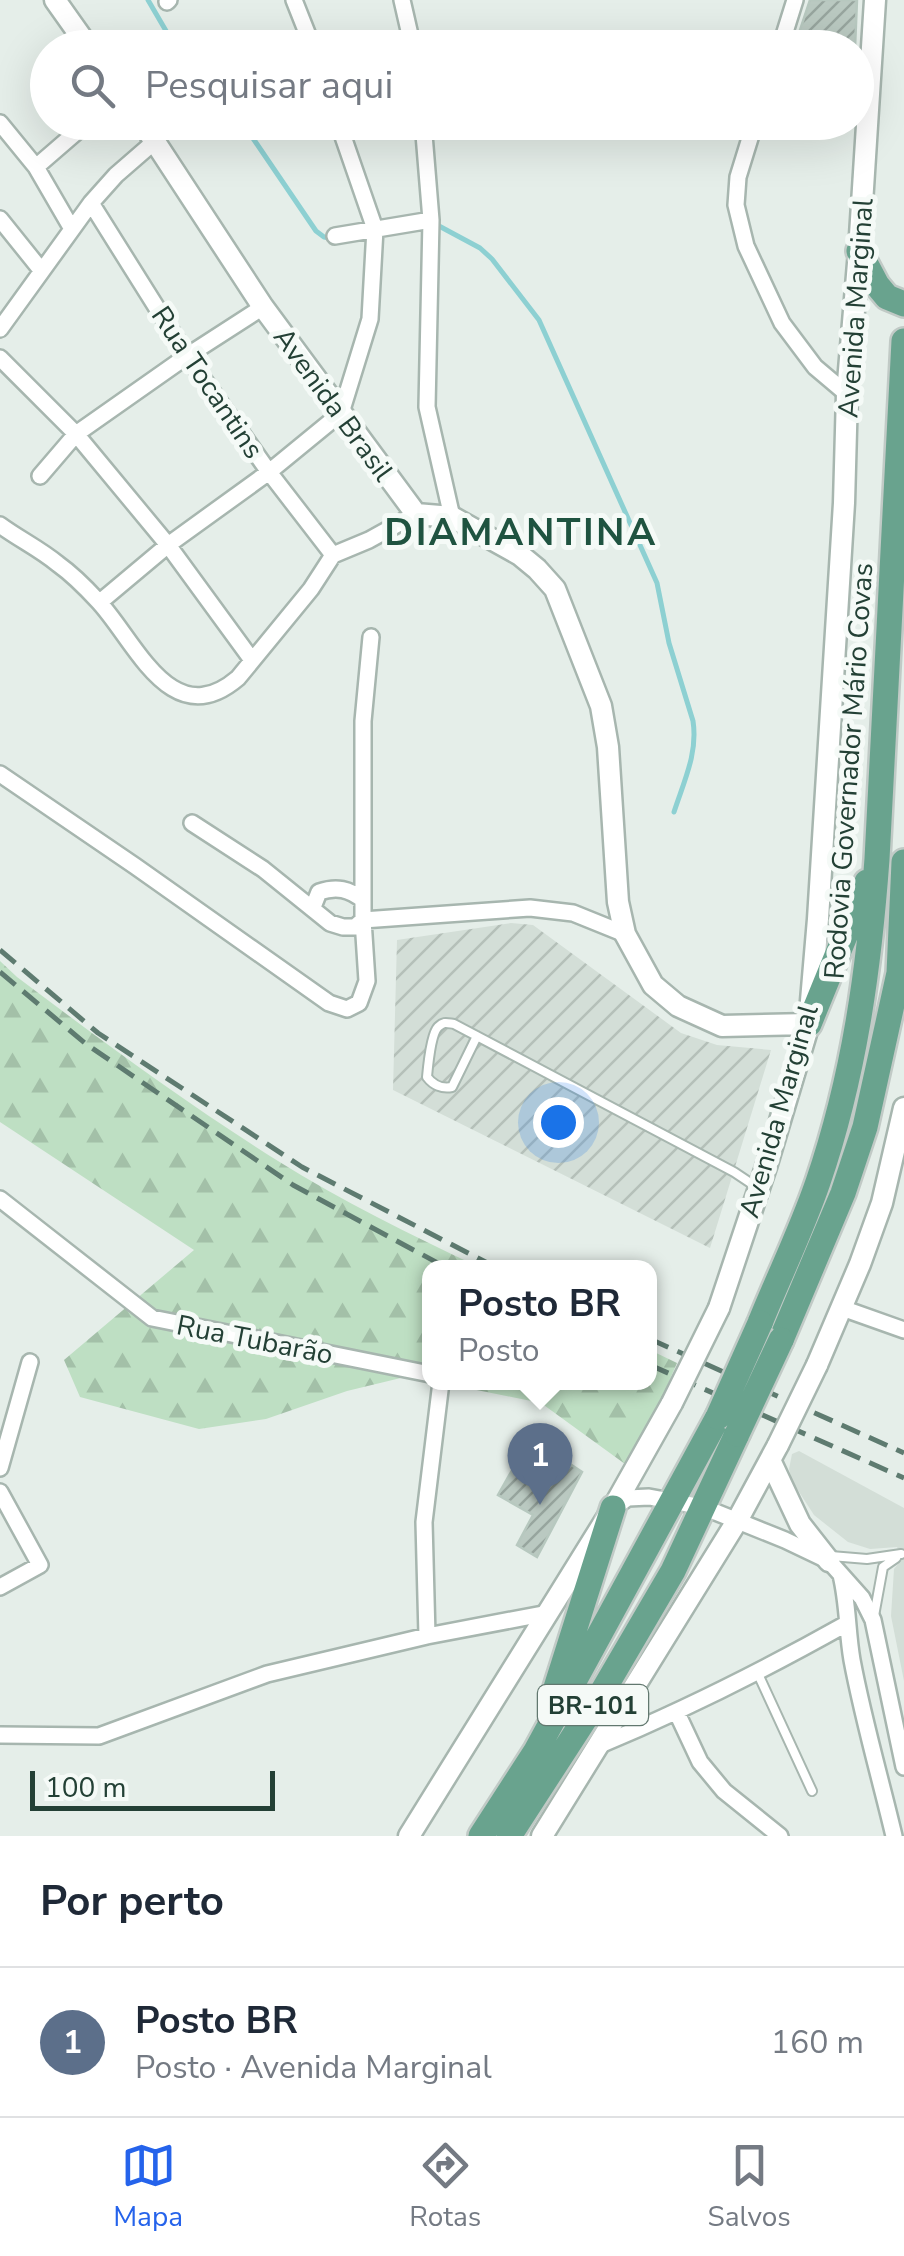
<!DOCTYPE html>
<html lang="pt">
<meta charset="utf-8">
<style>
body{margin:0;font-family:"Nunito Sans",sans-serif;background:#f6f6f7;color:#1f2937}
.scale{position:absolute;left:30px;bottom:25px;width:245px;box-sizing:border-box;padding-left:10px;border:5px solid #234035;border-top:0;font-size:28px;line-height:35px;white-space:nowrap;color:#234035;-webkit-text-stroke:8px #f5faf7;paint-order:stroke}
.you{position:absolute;left:558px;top:1122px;width:35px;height:35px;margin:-25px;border:8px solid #fff;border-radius:50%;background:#1a73e8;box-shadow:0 0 0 15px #1a73e833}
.badge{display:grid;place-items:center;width:65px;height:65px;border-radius:50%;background:#2563eb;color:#fff;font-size:32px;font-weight:700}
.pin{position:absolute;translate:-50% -82px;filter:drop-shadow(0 2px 5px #0008)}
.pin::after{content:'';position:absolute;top:52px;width:35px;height:30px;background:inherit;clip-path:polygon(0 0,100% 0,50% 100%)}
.popup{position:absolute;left:422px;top:1260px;width:235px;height:130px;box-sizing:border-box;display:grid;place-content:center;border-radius:20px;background:#fff;filter:drop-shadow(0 2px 8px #0005);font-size:32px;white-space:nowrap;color:#747a83}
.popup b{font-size:38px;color:#1f2937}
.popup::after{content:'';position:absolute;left:50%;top:100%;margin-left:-20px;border:20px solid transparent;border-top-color:#fff}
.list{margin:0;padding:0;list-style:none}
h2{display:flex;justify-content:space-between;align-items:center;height:130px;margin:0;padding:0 40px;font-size:42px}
h2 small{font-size:32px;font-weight:400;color:#747a83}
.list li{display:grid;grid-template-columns:65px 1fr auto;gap:30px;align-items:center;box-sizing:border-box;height:150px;padding:0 40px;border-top:2px solid #e0e1e3}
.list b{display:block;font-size:38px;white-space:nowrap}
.list p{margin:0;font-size:32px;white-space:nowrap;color:#747a83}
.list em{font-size:32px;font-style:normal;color:#747a83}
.icon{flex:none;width:55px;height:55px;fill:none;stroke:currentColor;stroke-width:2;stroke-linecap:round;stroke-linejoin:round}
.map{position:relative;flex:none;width:904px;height:1836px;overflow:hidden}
.search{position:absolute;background:#fff;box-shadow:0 10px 40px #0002;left:30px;right:30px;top:30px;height:110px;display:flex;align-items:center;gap:25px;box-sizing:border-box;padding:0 35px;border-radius:55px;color:#747a83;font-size:38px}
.sheet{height:280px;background:#fff}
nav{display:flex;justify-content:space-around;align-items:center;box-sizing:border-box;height:140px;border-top:2px solid #e0e1e3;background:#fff;font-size:28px;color:#747a83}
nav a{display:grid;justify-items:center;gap:5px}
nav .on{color:#2563eb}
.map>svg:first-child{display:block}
.built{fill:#d3ded7}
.industrial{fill:url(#industrial-furrows)}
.forest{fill:url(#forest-firs)}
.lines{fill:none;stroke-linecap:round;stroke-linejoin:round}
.stream{stroke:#8dd0d2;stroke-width:5}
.building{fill:url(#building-hatch);stroke:#b7c8bf;stroke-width:2.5}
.service-casing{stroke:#a7b6af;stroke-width:12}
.minor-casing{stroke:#a7b6af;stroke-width:20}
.tertiary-casing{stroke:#a7b6af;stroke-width:25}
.primary-casing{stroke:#c1cac6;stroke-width:30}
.service{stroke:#fff;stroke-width:8}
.minor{stroke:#fff;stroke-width:15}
.tertiary{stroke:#fff;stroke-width:20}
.primary{stroke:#69a38e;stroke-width:25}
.rail{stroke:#5e7b70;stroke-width:5;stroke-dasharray:20 10;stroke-linecap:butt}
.tertiary-bridge-casing{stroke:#a7b6af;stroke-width:25;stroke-linecap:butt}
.primary-bridge-casing{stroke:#c1cac6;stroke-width:30;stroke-linecap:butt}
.tertiary-bridge{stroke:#fff;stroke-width:20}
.primary-bridge{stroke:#69a38e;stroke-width:25}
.labels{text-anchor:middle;stroke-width:10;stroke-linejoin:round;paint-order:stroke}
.shield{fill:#f5faf7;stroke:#62786f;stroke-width:2.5}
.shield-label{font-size:25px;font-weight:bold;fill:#234035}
.street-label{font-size:28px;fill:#234035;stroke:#f5faf7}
.district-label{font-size:38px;font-weight:bold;letter-spacing:2.5px;fill:#1f5340;stroke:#f5faf7}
</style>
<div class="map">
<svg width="904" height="1836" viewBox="0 0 904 1836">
<defs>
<pattern id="industrial-furrows" width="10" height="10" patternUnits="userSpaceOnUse" patternTransform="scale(2.5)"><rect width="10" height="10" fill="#d3ded7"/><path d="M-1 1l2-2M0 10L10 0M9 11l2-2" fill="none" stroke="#b5c0b9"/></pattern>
<pattern id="forest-firs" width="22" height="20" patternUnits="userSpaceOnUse" patternTransform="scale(2.5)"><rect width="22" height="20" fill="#bedfc3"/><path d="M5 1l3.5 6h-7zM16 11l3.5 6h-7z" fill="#a3c0a8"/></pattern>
<pattern id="building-hatch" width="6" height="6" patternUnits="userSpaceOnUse" patternTransform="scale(2.5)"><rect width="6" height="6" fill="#bac9c1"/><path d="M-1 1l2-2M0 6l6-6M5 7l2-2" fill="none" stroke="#97a59e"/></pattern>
</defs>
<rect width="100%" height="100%" fill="#e5eee9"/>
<path class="built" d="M 799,1451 L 904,1508 L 904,1681 L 891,1616 L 894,1569 L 902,1559 L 897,1547 L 870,1549 L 848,1542 L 814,1515 L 792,1481 L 789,1469 L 792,1454 Z"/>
<path class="industrial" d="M 511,923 L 533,925 L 681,1033 L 717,1045 L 771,1050 L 710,1248 L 393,1090 L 397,940 Z"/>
<path class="forest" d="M 0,961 L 17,977 C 102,1041 187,1104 278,1161 C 342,1201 411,1235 479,1267 L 430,1268 L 430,1380 L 409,1376 L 347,1391 L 266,1419 L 199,1429 L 80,1397 L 64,1360 L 194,1250 L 0,1122 Z
M 650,1350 L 677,1363 L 655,1414 L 625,1464 L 541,1403 L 442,1383 L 650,1382 Z"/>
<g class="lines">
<path class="stream" d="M 148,0 L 176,48
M 240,122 L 246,128 L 316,231 L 324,237 L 335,239
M 439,226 L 480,248 L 492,259 L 539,320 L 657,583 L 669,643 L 693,721 C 698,753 684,781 674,812"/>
</g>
<path class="building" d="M 810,0 L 857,0 L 855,48 L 794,48 Z
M 527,1444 L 547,1453 L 532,1475 L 550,1486 L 564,1460 L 582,1472 L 537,1557 L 517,1545 L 533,1515 L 498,1495 Z"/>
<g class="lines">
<g class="service-casing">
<path id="service" d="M 477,1036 L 452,1087 C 442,1089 433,1085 427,1077 C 428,1066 431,1034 438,1027 C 444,1021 447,1023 454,1024 L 734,1172 L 758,1188
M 831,1556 L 867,1559 L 901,1554
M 874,1616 L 883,1567 L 896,1558
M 758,1674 L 812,1791"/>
</g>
<g class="minor-casing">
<path id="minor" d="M 294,0 L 313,48
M 402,0 L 413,48
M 167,2 L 169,0
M 780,48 L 795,0
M 423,122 L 431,220 L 427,407 L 452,517
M 755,122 L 738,177 L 736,205 L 746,246 L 782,323 L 815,367 L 847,394
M 0,123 L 36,167 L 72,229
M 36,167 L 88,122
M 91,203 L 187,356 L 269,472 L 333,555
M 0,219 L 41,270
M 335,236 L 431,220
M 0,329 L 91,203 L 116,175 L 154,142
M 0,358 L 76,434 L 168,545 L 252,660
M 40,476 L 76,434 L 187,356 L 263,307
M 0,525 C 19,539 40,549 58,564 C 72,574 86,588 98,601 C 135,640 171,735 238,678 L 311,589 L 333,555 L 369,540 L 416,514
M 100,602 L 168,545 L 269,472 L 341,413 L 370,319 L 375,229 L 338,122
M 0,774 L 135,866 L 329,1003 L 347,1009 L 359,1003 L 367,981 L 363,920 L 363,721 L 371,637
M 192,823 L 263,869 L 330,923 L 343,927 L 355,927 L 363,920 L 530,908 L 573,913 L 625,934
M 313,907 L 319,892 C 337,886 349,889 363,900
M 0,1199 L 152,1318 L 430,1374
M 842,1308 L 904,1330
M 0,1468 L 30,1362
M 0,1492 L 40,1565 L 0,1587
M 613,1508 L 628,1498 L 649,1497 L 703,1507 L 785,1540 L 829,1561 L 862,1598 L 873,1620 L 904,1767
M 841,1575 C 848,1603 847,1631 852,1660 C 863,1719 880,1777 894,1836
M 427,1636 L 424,1522 L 441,1382
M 677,1713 L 700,1762 L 724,1791 L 780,1836
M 0,1735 L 99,1736 L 267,1674 L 427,1636 L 548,1613
M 600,1745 C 687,1709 764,1670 846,1624"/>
</g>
<g class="tertiary-casing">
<path id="tertiary" d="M 55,0 L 89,48
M 142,122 L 263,307 L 416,514 L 452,517 L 520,555 L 537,569 L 555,589 L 601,706 L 608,747 L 618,902 L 625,934 L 653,985 L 678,1006 L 722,1026 L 809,1024
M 719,1308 L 767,1164 L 809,1024 L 818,919 L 844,503 L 847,394 L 859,251 L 875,0
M 817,1365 L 860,1264 L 882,1203 L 904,1108
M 770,1460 L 800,1524 L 829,1561
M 409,1836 L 613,1508 L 672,1403
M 542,1836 L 737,1521 L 778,1445"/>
</g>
<g class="primary-casing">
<path id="primary" d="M 859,251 L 877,285 L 887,297 L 904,304
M 809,1024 L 867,882
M 760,1323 C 779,1276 802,1229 818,1182 C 854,1077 869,969 877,859 L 904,341
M 781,1340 L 843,1193 L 865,1127 L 899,973 L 904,862
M 554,1694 L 613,1508
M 481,1836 L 536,1751 L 718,1417
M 509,1836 L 601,1694 L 673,1571 L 737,1434"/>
</g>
<use href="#service" class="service"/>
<use href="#minor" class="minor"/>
<use href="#tertiary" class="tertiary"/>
<use href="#primary" class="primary"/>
<path class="rail" d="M 0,950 L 98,1033 L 302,1167 L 497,1268
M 0,972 L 86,1044 L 293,1185 L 447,1268
M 650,1339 L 904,1453
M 650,1365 L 904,1478"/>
<g class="tertiary-bridge-casing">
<path id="tertiary-bridge" d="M 672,1403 L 719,1308
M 778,1445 L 817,1365"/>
</g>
<g class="primary-bridge-casing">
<path id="primary-bridge" d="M 718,1417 L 760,1323
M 737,1434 L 781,1340"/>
</g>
<use href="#tertiary-bridge" class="tertiary-bridge"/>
<use href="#primary-bridge" class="primary-bridge"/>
</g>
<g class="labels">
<rect class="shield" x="538" y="1685" width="110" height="40" rx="8"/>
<g class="shield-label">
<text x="593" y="1714">BR-101</text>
</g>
<g class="street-label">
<text transform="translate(855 308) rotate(-86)" y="10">Avenida Marginal</text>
<text transform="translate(208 382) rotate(56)" y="10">Rua Tocantins</text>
<text transform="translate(334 404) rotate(54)" y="10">Avenida Brasil</text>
<text transform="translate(848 771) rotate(-86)" y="10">Rodovia Governador Mário Covas</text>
<text transform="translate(778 1111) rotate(-74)" y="10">Avenida Marginal</text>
<text transform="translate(255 1339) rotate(11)" y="10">Rua Tubarão</text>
</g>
<g class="district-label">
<text x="521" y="545">DIAMANTINA</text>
</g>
</g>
</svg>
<div class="scale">100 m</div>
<div class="you"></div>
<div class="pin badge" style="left:540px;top:1505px;background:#5c6f8a">1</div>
<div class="popup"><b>Posto BR</b>Posto</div>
<div class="search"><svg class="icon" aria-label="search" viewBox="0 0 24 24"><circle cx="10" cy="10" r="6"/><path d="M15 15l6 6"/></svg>Pesquisar aqui</div>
</div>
<section class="sheet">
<h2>Por perto<small></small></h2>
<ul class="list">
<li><span class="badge" style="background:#5c6f8a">1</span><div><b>Posto BR</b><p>Posto · Avenida Marginal</p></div><em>160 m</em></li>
</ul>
</section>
<nav>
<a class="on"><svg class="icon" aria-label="map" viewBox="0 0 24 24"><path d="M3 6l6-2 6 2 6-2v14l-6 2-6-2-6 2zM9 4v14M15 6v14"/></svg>Mapa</a>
<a><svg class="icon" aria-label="directions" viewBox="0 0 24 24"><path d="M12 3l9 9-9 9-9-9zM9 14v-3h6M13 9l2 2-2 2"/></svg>Rotas</a>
<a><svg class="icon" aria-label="saved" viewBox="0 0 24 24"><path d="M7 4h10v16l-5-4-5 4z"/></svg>Salvos</a>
</nav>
